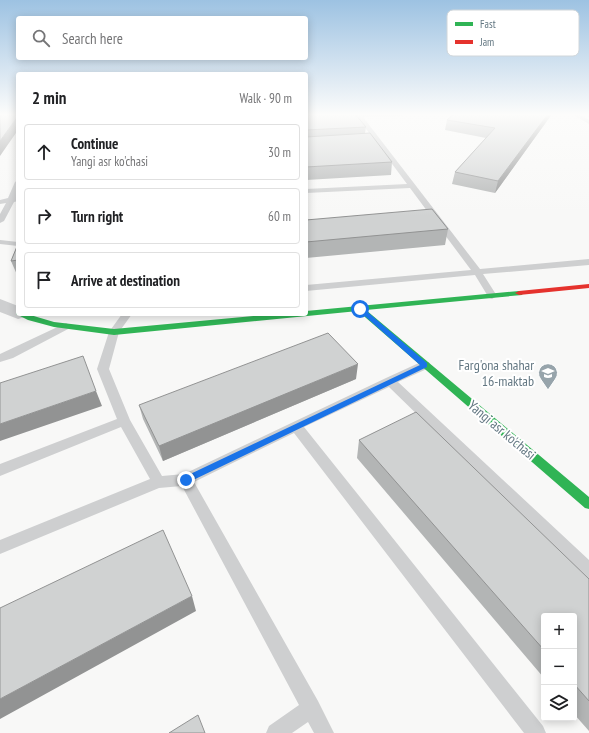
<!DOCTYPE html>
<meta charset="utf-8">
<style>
body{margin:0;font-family:"PT Sans Narrow",sans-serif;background:#f6f6f6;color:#202124}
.controls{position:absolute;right:12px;bottom:12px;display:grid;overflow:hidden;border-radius:4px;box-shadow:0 2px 10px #0003}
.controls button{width:36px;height:36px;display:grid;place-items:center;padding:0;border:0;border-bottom:1px solid #e0e0e0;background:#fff;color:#202124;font:20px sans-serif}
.stop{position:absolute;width:12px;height:12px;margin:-9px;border:3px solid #1a73e8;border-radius:50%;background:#fff}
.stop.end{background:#1a73e8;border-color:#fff;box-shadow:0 1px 4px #0008}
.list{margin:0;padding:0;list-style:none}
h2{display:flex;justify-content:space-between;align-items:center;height:52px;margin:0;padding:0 16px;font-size:17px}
h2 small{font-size:13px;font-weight:400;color:#757577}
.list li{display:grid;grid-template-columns:26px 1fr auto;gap:12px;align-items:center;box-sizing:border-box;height:56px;margin:0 8px 8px;padding:0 8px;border:1px solid #e0e0e0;border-radius:4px}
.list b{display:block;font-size:15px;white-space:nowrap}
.list p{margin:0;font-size:13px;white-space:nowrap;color:#757577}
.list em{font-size:13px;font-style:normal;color:#757577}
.icon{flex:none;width:22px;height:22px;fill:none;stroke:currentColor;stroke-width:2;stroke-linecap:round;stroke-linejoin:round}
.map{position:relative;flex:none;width:589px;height:733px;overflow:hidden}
.search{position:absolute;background:#fff;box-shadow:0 2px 10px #0003;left:16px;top:16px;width:292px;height:44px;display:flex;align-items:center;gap:10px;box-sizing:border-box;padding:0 14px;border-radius:4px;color:#757577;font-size:15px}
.panel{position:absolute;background:#fff;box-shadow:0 2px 10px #0003;left:16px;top:72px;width:292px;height:244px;border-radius:4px}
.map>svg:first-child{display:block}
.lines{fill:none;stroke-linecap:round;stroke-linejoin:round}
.lane{fill:#cecfd0;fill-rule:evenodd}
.street{fill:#cecfd0;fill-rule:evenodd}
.fast{fill:#30b455;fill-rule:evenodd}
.jam{fill:#e5322d;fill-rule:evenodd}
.wall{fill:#b3b5b5}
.shaded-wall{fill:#929393}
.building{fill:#d0d2d2;stroke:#929393}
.route{fill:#1a73e8}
.labels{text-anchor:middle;stroke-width:4;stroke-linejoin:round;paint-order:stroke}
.poi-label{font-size:14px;fill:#637782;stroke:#fff;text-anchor:end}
.street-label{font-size:14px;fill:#637782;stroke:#fff}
.key{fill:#fff;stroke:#d0d6da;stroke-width:1}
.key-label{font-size:11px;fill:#637782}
</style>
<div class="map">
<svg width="589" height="733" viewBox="0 0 589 733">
<rect width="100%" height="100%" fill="#f8f8f7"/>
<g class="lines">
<path class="lane" d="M 355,114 L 404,114 L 402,116 L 363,117 L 480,269 L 589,259 L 589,265 L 483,274 L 497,296 L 492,299 L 489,298 L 475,275 L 306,291 L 306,285 L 471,270 L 410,188 L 306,193 L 306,189 L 407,184 Z
M 572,114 L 578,114 L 589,120 L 589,124 Z
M 18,180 L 18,191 L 16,197 L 18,197 L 18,201 L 14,202 L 4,221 L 0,223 L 0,214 L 6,203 L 0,204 L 0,200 L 8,198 L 15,182 Z
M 0,240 L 18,242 L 18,246 L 0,244 Z
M 122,314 L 132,314 L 119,332 L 109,369 L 130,420 L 162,476 L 184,474 L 386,378 L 421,362 L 429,362 L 430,365 L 429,368 L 398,382 L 589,560 L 589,579 L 583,576 L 389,387 L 304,427 L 543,726 L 546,733 L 524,733 L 294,433 L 194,482 L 318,701 L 334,733 L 314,733 L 308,722 L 292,733 L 266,733 L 269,726 L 299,705 L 182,486 L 159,488 L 0,554 L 0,540 L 150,479 L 121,427 L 0,476 L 0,464 L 117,419 L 97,369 L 109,332 Z
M 66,323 L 71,326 L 70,328 L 13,358 L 0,362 L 0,354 Z"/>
<path class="street" d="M 0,299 L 18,306 L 18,314 L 27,314 L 25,317 L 18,319 L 0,312 Z"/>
<path class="fast" d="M 519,291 L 523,293 L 522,295 L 366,310 L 589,497 L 589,509 L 585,508 L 358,311 L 114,335 L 54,327 L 28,320 L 16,314 L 18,312 L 18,314 L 27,314 L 54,322 L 114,329 L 275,314 L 306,314 L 306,311 Z"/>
<path class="jam" d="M 589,284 L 589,288 L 519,295 L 515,293 L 519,291 Z"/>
</g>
<path class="wall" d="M 306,114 L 366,127 L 365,133 L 392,162 L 391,175 L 306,180 Z
M 454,114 L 552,114 L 495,193 L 452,184 L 455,172 L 486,138 L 445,130 L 447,120 Z
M 306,220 L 448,229 L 445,245 L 306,258 Z
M 18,244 L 18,277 L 11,261 Z
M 356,379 L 163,461 L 143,419 L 139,405 Z
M 359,440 L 589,579 L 589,731 L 574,714 L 574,616 L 544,616 L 544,678 L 357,458 Z"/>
<path class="shaded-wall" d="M 548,114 L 552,114 L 495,193 L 498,181 Z
M 18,116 L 18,130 L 0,156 L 0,141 Z
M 358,364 L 356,379 L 163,461 L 159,446 Z
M 96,391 L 102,406 L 0,441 L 0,424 Z
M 192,596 L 196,611 L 0,719 L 0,699 Z"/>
<path class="building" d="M 0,114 L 18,114 L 18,116 L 0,141 Z
M 306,114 L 355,114 L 366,127 L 306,130 L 306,131 Z
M 454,114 L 548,114 L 498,181 L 455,172 L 495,128 L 447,120 Z
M 370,133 L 392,162 L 306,167 L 306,137 Z
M 432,209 L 448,229 L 306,242 L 306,220 Z
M 18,244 L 18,260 L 11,261 Z
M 328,333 L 358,364 L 159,446 L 139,405 Z
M 83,356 L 96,391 L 0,424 L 0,383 Z
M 416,412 L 589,579 L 589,701 L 574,684 L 574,616 L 544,616 L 544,650 L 359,440 Z
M 163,530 L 192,596 L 0,699 L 0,608 Z
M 198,715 L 205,733 L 169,733 Z"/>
<linearGradient id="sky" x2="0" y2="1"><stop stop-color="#9dc2e2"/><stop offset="0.53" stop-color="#fcfcfb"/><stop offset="1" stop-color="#fcfcfb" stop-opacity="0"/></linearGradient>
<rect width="589" height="216" fill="url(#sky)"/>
<path class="route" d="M 358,308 L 363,308 L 427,363 L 427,367 L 189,482 L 184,482 L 184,477 L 420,365 L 358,310 Z"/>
<defs>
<g id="school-pin" transform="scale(1)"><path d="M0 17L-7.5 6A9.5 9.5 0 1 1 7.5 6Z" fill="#97a4ab" stroke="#fff"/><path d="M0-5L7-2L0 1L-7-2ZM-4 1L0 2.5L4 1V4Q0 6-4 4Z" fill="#fff"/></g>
</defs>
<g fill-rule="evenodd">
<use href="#school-pin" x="548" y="373"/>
</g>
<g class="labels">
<g class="poi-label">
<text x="534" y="370">Farg'ona shahar<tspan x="534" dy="16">16-maktab</tspan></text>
</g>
<g class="street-label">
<text transform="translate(502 430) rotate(40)" y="5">Yangi asr ko'chasi</text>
</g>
</g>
<rect x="447" y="10" width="132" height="46" rx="6" class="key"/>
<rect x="455" y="22" width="18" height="4" fill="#30b455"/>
<rect x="455" y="40" width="18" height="4" fill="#e5322d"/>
<g class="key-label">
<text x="480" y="28">Fast</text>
<text x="480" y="46">Jam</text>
</g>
</svg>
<div class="controls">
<button>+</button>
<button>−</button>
<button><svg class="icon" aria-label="layers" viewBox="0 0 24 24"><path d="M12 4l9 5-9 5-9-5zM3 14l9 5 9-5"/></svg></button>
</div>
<div class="stop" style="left:360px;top:309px"></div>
<div class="stop end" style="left:186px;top:480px"></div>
<div class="search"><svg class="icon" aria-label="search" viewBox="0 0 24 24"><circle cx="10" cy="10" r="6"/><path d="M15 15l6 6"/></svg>Search here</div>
<section class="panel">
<h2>2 min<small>Walk · 90 m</small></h2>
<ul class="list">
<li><svg class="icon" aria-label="ahead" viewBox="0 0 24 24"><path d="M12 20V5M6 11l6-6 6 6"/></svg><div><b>Continue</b><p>Yangi asr ko'chasi</p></div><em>30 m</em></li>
<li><svg class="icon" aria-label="right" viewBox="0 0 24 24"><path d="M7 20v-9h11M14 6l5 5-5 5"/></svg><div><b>Turn right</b></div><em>60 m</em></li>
<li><svg class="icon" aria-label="arrive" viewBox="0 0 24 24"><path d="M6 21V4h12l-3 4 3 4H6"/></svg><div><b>Arrive at destination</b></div></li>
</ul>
</section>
</div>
